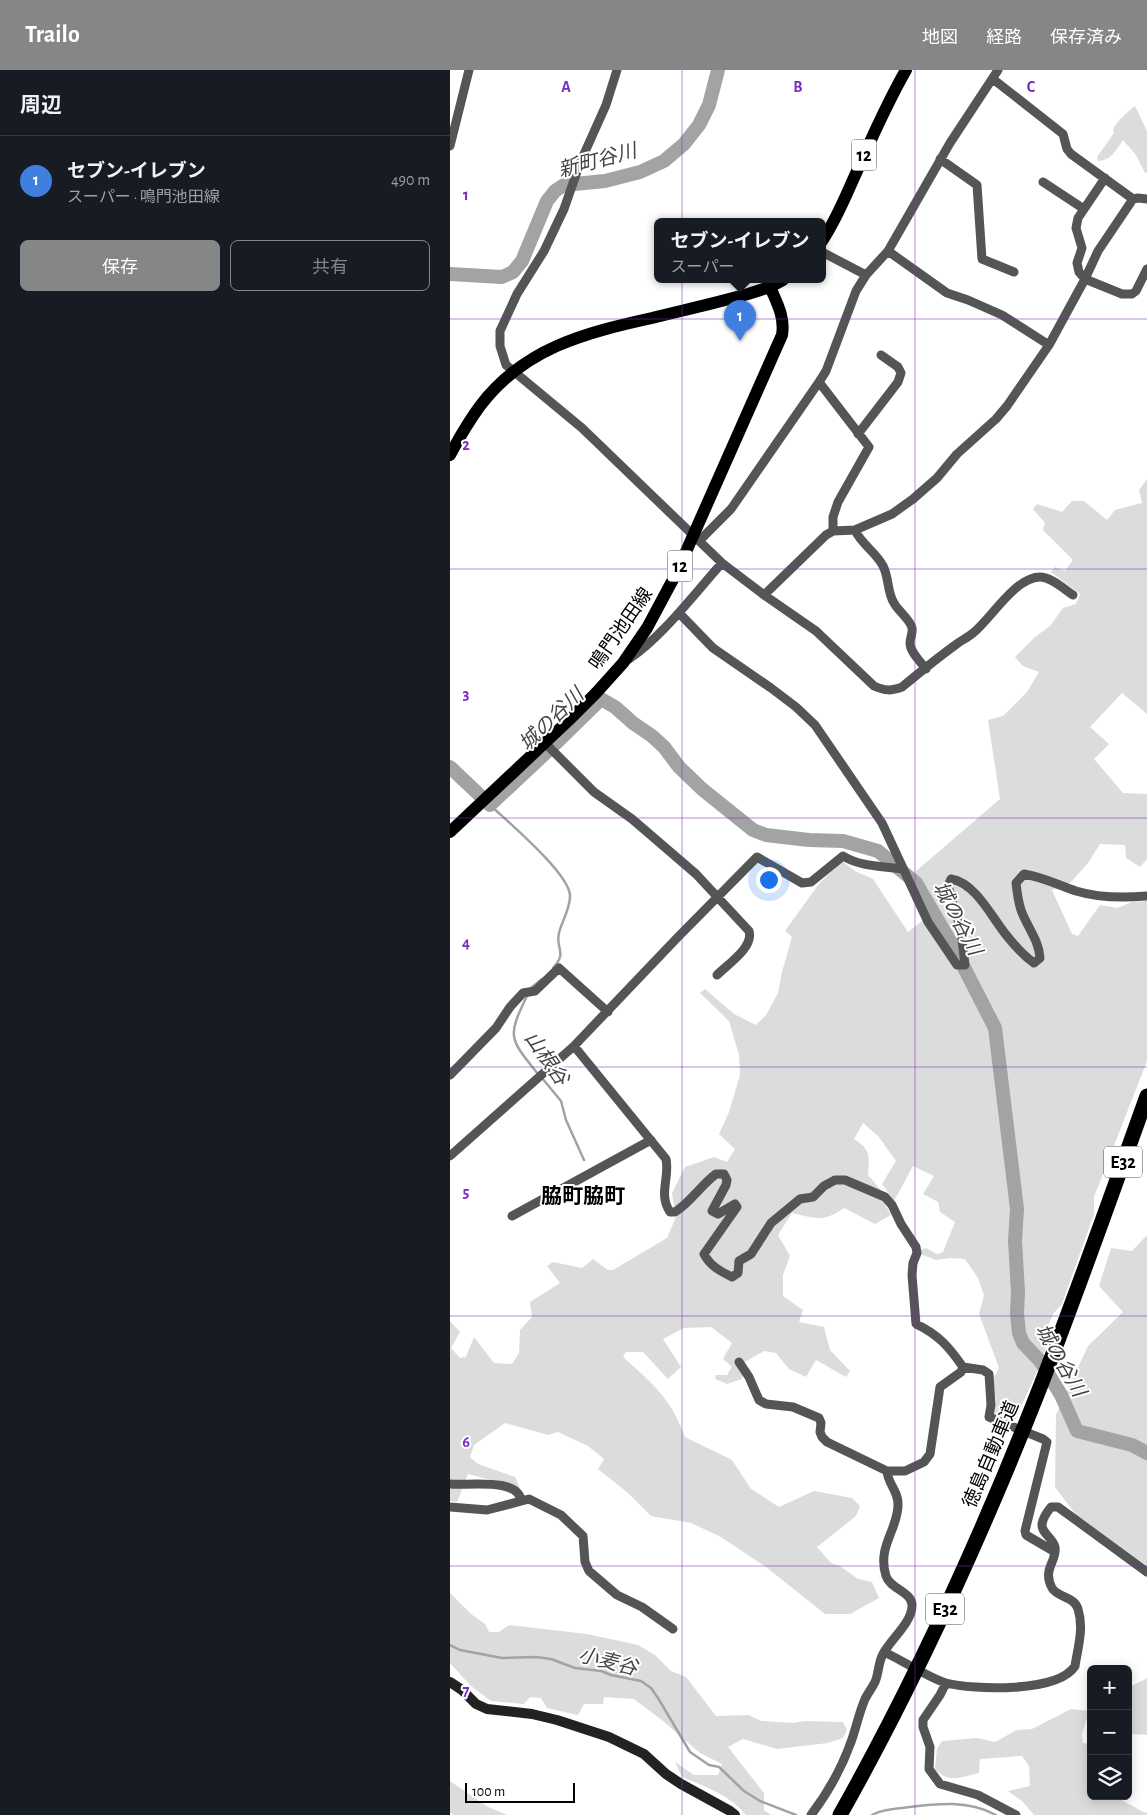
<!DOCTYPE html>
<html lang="ja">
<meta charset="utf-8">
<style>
body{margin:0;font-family:"Alegreya Sans","Noto Sans JP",sans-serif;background:#20242c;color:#f1f3f6}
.controls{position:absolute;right:15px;bottom:15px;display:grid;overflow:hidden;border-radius:8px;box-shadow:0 2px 12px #0003}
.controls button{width:45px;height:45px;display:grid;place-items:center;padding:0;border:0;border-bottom:1px solid #363941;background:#171b24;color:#f1f3f6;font:25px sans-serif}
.scale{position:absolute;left:15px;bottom:12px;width:110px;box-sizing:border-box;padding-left:5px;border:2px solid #000;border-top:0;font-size:14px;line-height:18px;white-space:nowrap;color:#000;-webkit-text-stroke:4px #fff;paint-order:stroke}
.you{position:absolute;left:318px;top:809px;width:18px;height:18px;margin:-12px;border:4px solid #fff;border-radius:50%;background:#1a73e8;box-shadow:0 0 0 8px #1a73e833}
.badge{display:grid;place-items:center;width:32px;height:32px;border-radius:50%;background:#858687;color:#fff;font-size:16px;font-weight:700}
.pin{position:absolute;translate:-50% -41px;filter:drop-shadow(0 1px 2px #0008)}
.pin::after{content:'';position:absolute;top:26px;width:18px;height:15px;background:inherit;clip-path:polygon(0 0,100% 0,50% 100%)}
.popup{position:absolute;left:204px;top:148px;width:172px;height:65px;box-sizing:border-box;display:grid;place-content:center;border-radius:8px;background:#171b24;filter:drop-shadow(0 1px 4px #0005);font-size:16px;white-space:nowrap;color:#9ea1a6}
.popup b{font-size:19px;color:#f1f3f6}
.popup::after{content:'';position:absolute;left:50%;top:100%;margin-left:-10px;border:10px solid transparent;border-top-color:#171b24}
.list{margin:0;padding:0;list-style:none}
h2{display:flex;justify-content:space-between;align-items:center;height:65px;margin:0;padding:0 20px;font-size:21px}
h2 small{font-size:16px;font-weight:400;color:#9ea1a6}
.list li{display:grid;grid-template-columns:32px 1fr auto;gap:15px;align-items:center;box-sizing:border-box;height:90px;padding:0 20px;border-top:1px solid #363941}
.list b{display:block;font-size:19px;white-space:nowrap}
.list p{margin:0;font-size:16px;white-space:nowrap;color:#9ea1a6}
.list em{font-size:16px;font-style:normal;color:#9ea1a6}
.actions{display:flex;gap:10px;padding:15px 20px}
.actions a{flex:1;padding:11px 0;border:1px solid #858687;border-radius:8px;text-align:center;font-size:18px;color:#858687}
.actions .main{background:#858687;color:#fff}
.icon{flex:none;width:28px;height:28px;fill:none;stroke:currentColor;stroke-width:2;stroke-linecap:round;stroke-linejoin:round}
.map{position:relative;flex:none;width:697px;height:1745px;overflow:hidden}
header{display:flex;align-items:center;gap:30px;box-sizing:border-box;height:70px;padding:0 25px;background:#858687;color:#fff}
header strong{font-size:24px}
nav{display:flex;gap:28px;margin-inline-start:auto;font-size:18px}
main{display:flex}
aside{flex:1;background:#171b24}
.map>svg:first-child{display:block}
.green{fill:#dcdcdc}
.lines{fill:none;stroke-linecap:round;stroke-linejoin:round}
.stream{stroke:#a3a3a3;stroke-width:2.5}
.river{stroke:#a3a3a3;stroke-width:14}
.street{stroke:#555;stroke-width:9}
.secondary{stroke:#222;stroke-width:10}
.primary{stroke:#000;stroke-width:12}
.highway{stroke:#000;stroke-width:15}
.grid{fill:none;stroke:#7b2cbf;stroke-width:1;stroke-opacity:0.55}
.labels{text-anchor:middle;stroke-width:4;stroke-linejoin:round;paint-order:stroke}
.shield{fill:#fff;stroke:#4c4c4c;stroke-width:1}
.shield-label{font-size:18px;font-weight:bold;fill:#000}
.street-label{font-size:19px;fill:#000;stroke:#fff}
.water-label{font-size:20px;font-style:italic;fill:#444;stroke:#fff}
.quarter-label{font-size:21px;font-weight:bold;fill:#000;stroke:#fff}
.grid-label{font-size:16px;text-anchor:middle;font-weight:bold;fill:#7b2cbf;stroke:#fff;stroke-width:4;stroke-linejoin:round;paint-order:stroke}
</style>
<header>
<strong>Trailo</strong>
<nav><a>地図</a><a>経路</a><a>保存済み</a></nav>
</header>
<main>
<aside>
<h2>周辺<small></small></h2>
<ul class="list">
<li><span class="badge" style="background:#3f7fe0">1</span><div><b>セブン-イレブン</b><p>スーパー · 鳴門池田線</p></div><em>490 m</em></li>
</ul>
<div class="actions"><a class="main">保存</a><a>共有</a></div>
</aside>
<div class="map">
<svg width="697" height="1745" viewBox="0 0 697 1745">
<rect width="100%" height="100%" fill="#fff"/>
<path class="green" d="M 685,36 L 697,61 L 697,103 L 695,103 L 686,85 L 673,70 C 666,80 662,90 648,91 L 647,87 L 664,63 L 663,59 C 669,49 676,43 685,36 Z
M 697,409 L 697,644 L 672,623 L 640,657 L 659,674 L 644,689 L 673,723 L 697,724 L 697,789 L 690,797 L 676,788 L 675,775 L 650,774 L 638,793 L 620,813 L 602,820 L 622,864 L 628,866 L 650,835 L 667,838 L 682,832 L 697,831 L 697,991 L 644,1127 L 644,1144 L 612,1234 L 603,1244 L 598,1256 L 600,1266 L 589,1297 L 565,1350 L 545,1344 L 546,1331 L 543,1309 L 549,1298 L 529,1244 L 534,1225 L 528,1208 L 515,1189 L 500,1188 L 486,1190 L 470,1184 L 471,1180 L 476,1178 L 487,1184 L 493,1182 L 505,1152 L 490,1142 L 488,1132 L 473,1124 L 484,1106 L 463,1096 L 444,1131 L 432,1114 L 446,1091 L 428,1066 L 413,1053 L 404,1069 C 422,1080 419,1087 418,1105 L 430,1119 L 433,1131 L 441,1145 L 425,1154 L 394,1138 C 373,1153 365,1148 342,1143 L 328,1165 L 340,1186 L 333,1205 L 333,1226 L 353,1240 L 349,1252 L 374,1257 L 380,1280 L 400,1301 L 396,1307 L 366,1290 L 356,1307 L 339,1299 L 326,1283 L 314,1281 L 295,1292 L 292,1309 L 277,1314 L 265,1309 L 266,1305 L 277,1305 L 282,1297 L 273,1289 L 282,1273 L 261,1257 L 234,1258 L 213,1269 L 231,1297 L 218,1309 L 193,1282 L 176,1282 L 173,1287 C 191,1303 209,1318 222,1339 C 227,1347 231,1358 235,1367 L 282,1390 L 301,1419 L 329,1437 L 364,1421 L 402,1428 L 410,1436 L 406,1446 L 367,1477 L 381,1493 L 390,1496 L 408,1509 L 422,1512 L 429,1528 L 400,1544 L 375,1544 L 316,1497 L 271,1467 L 241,1453 L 201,1446 L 178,1423 L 148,1399 L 154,1389 L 138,1376 L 108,1362 L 98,1365 L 55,1353 L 24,1375 L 20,1387 L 28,1394 L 65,1407 L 70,1418 L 18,1404 L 7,1432 L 0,1431 L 0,1251 L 10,1262 L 1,1278 L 10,1288 L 16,1287 L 24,1267 L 44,1293 L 62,1294 L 69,1283 L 70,1260 L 82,1247 L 80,1232 L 110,1213 L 97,1196 L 103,1192 L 132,1198 L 143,1189 L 158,1200 L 163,1200 L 217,1168 L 226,1147 L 222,1123 L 235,1097 L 264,1087 L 277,1092 L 285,1079 L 269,1064 L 279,1042 L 290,1005 L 289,985 L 279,951 L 250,923 L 255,919 L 284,944 L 306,955 L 316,945 L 328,923 L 332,902 L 342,867 L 335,861 L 368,815 L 392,791 L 405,801 L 423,809 L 458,862 L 485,841 L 465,802 L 550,729 L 538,650 L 553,646 L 577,622 L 589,602 L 573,596 L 565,587 L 585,567 L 600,556 L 613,538 L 626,534 L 630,524 L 601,502 L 605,497 L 615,501 L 623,490 L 593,460 L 595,453 L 583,439 L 587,434 L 612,442 L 622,431 L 634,431 L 657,450 L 665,440 L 692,433 L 689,420 Z
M 697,1165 L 697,1496 L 626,1445 L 605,1417 L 606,1345 L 638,1276 L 673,1242 L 649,1216 L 661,1178 L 682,1181 Z
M 0,1523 L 21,1544 L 35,1554 L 39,1562 L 49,1562 L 59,1555 L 137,1564 L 188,1575 L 205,1585 L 221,1601 L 236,1607 L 266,1646 L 299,1645 L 311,1651 L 343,1653 L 355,1651 L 393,1652 L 397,1660 L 393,1668 L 378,1673 L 327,1679 L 293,1669 L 278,1677 L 314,1723 L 314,1740 L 321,1745 L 296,1745 C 280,1725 254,1716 232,1707 L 225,1692 L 244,1705 L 268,1705 L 272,1694 L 250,1683 L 213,1651 L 184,1629 L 154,1627 L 153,1634 L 134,1634 L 128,1645 L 97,1638 L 91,1628 L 80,1627 L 74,1634 L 41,1631 L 21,1616 L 0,1593 Z
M 697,1608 L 697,1665 L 682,1664 L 678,1641 L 678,1618 Z
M 621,1639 L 639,1641 L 632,1664 L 633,1673 L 641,1674 L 641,1726 L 669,1726 L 670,1729 L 695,1743 L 697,1742 L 697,1745 L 584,1745 L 572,1731 L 558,1721 L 580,1716 L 579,1696 L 572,1686 L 530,1689 L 529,1703 C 511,1707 499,1714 485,1699 L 487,1679 L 492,1671 L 527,1668 L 545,1672 L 567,1660 L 582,1659 Z
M 0,1711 L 38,1737 L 58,1745 L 4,1745 L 0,1743 Z"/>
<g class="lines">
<path class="stream" d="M 40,735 C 58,752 120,804 120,826 C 120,840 112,850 109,863 C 105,879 118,882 103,898
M 81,918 L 92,909
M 77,926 C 57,967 59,968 88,1004
M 92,1008 L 111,1031 L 116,1050 L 134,1090
M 0,1575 L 10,1580 L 52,1588 L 86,1587 L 101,1589 L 125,1598 L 151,1601 L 161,1605 L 191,1611 L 201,1618 L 208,1628 L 240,1682 L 259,1695 L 269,1697 L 294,1721 L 310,1731 L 346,1745
M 422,1745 C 431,1740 442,1739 452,1738 C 485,1734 516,1729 546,1745"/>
<path class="river" d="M 0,204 L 52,207 L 63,202 L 72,191 L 97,131 L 105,121 L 114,115 L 155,111 L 190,102 L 214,91 L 234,74 L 249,55 L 259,35 L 268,0
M 0,697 L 40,735 L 103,676 L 151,629 L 165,637 L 183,653 L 202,666 L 214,677 L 229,697 L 252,719 L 303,760 L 316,765 L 359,770 L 393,771 L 428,781 L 466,813 L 504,878 L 545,958 L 567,1139 L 565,1171 L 568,1222 L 567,1243 L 569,1263 L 573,1273 L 591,1292 L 611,1325 L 627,1361 L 682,1375 L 697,1383"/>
<path class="street" d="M 167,0 L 156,35 L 130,93 L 114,139 L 94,181 L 67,224 L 50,261 L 50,276 L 56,295 L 132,358 L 272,493 L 314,525 L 366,561 L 424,616 C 435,621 441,621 452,617 C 469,603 486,589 504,576 C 510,571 517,568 523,563 C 540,550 565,507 590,507 C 601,507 614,519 623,525
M 543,9 L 613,64 L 617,79 L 621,84 L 683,129
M 0,76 L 19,0
M 490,89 L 527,115 L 532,189 L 564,202
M 655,108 L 628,148 L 626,158 L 632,178 L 627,193 L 629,202 L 635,209 L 672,224 L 682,224 L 686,221 L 697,199
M 593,112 L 634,139
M 438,181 L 497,223 L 518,230 L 552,245 L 599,275
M 372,182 L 416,205
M 369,312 L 419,377 L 388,432 L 383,447 L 383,461
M 408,364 L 448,312 L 451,303 L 448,297 L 431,285
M 405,460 C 411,474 426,482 433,496 C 439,507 437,522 444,533 C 448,541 460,549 462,558 C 463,563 460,568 460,573 C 460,582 470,591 476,599
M 249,471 L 281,439 L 369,312 L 376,301 L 406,221 L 416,205 L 438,181 L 500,73 L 548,0
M 314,525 L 376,465 L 383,461 L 405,460 L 442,444 L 463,429 L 487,408 L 507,384 L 546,349 L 557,336 L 599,275 L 635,209 L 648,181 L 683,129 L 688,128 L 697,129
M 229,543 L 263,578 L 321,618 L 346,637 L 365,655 L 432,753 L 478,852 L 507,895 L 515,895 L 511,861 L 498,816 L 501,809 C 526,813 542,848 557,866 C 565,876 574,886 584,893 L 590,888 C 589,870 577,857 571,840 C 568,831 567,822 566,813 L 574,804 C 593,807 608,815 626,821 C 649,828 674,828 697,826
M 179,589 C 212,567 245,523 272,493
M 95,673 L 144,722 L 182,749 L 246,804 L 299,861 C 304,877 278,894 267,905
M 124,976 L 216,1089 C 220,1108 208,1124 220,1142 L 225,1142 C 241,1132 251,1115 266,1104 L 274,1104 L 277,1110 L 276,1115 L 262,1141 L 268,1144 L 285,1134 L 287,1137 L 254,1184 C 260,1196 270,1201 282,1207 L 288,1203 L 289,1191 L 301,1184 L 321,1153 L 350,1129 L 363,1127 L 374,1116 L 385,1110 L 395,1110 L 435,1127 L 442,1135 L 451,1154 L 466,1177 L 467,1183 L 463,1193 L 462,1205 L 466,1254 C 489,1265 499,1277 513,1297 L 533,1300 L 539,1304 L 541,1335 L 539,1347 L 593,1369 L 597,1372 L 575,1461 L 576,1465 L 605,1482
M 0,1005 L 46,958 L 60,937 L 73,923 L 85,921 L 109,898 L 158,942
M 0,1086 L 124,976 L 227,868 L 307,787 L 352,813 L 361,812 L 393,786 C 411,797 432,796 452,799
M 62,1146 L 201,1070
M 289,1292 L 299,1307 L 309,1330 L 316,1334 L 343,1337 L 369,1348 L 371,1353 L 370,1362 L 372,1367 L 377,1372 L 437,1401 L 455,1401 L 474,1392 L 480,1384 L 490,1317 L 511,1302 L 513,1297
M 0,1414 C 16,1416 69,1407 71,1431
M 0,1437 L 37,1440 L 79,1429 L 111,1445 L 133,1466 L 135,1492 L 139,1501 L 167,1525 L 192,1537 L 223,1559
M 434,1582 C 452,1590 477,1607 496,1613 C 523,1620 608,1623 625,1596 C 628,1577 634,1558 628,1539 C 624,1526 608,1528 602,1518 C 592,1499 607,1492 605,1477 C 603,1468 591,1463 592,1454 C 593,1447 597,1442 601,1437 L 608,1437 L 697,1502
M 496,1613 L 490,1625 L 473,1650 L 473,1657 L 480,1677 L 479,1699 L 490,1714 L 528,1725 L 566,1745
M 361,1745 C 377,1724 392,1697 401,1672 C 406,1658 409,1643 415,1629 C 418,1623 422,1618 425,1612 C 429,1603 428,1593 433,1584 C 441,1569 462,1552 462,1536 C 463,1522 440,1519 436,1506 C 427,1477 447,1461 448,1436 C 449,1421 438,1415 437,1401"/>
<path class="secondary" d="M 0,1612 L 12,1620 L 26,1634 L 37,1639 L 82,1644 L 107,1650 L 159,1667 L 194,1684 L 216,1704 L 231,1714 L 280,1741 L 285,1745"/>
<path class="primary" d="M 372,171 C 387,149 396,125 407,101 C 422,67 437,33 456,0
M 0,385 C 9,368 19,351 30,336 C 74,278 134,263 202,248 C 234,240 266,233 298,224 L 320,217 L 333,210
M 0,762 L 119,650 L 146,623 L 173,593 L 197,558 L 227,502 L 332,265 C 335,247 327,233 320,217"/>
<path class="highway" d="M 390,1745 C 466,1610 530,1469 587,1325 C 626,1226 661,1126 697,1026"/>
</g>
<path class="grid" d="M 232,0 L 232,1745M 465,0 L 465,1745M 0,249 L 697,249M 0,499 L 697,499M 0,748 L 697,748M 0,997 L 697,997M 0,1246 L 697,1246M 0,1496 L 697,1496"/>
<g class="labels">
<g class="shield">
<rect x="401.5" y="69.5" width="25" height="31" rx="4"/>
<rect x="217.5" y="480.5" width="25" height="31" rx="4"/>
<rect x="654" y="1076.5" width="38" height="31" rx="4"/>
<rect x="476" y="1523.5" width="38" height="31" rx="4"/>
</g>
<g class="shield-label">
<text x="414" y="91">12</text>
<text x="230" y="502">12</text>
<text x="673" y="1098">E32</text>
<text x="495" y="1545">E32</text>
</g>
<g class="street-label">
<text transform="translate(170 558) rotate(-55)" y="7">鳴門池田線</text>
<text transform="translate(540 1384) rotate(-67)" y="7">徳島自動車道</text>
</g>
<g class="water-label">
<text transform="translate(147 90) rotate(-15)" y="7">新町谷川</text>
<text transform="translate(101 649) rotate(-44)" y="7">城の谷川</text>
<text transform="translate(508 848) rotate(62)" y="7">城の谷川</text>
<text transform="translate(97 988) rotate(55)" y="7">山根谷</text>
<text transform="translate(611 1290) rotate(60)" y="7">城の谷川</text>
<text transform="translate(158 1591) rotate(14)" y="7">小麦谷</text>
</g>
<g class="quarter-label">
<text x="133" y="1133">脇町脇町</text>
</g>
</g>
<g class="grid-label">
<text x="116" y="22">A</text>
<text x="348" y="22">B</text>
<text x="581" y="22">C</text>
<text x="16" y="130">1</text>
<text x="16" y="380">2</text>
<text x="16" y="629">3</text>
<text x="16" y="878">4</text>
<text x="16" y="1127">5</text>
<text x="16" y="1377">6</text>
<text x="16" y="1626">7</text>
</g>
</svg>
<div class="controls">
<button>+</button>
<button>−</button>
<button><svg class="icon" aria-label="layers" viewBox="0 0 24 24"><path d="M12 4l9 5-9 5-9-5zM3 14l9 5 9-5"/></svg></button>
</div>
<div class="scale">100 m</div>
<div class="you"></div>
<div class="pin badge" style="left:290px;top:271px;background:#3f7fe0">1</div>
<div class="popup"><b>セブン-イレブン</b>スーパー</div>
</div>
</main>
